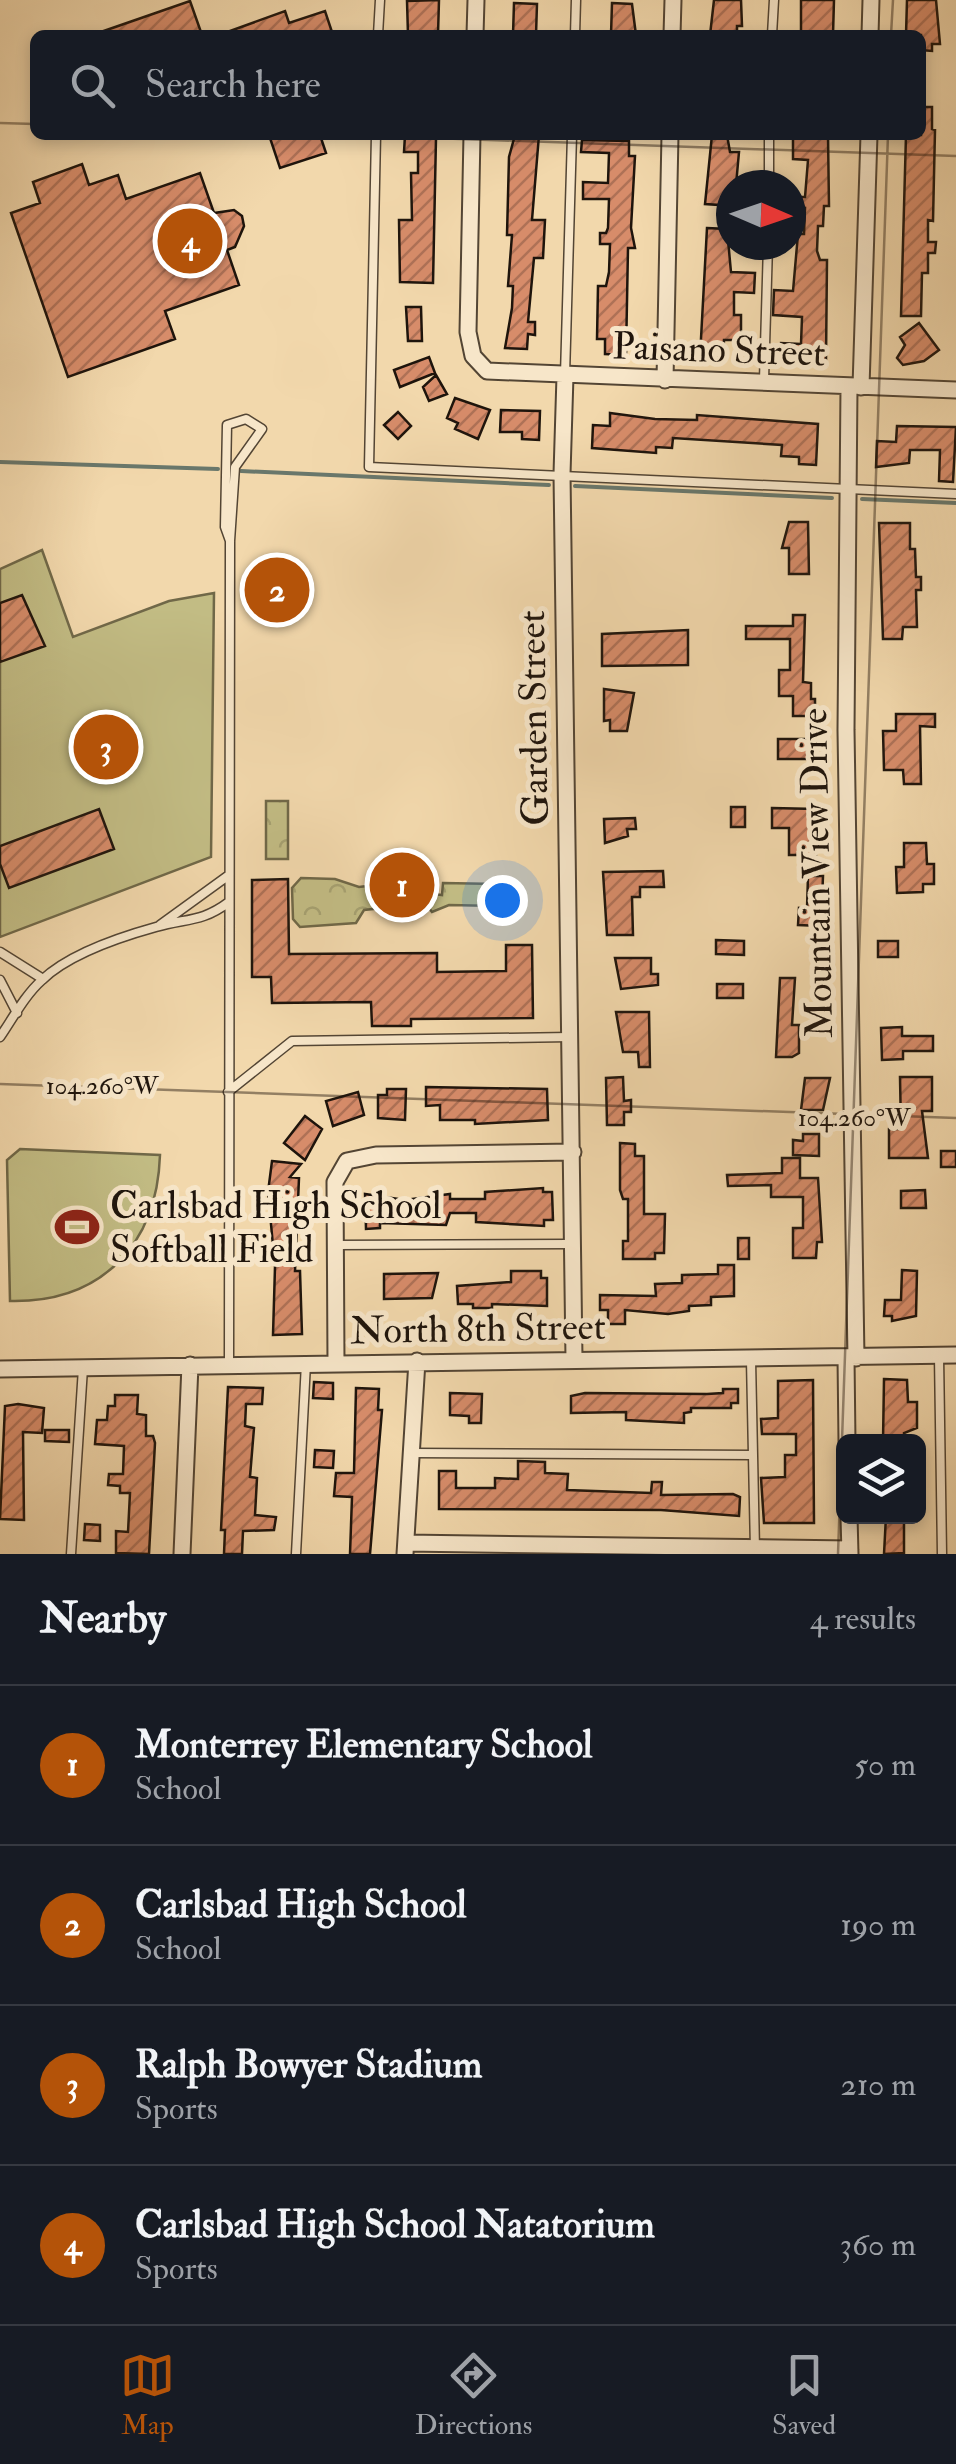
<!DOCTYPE html>
<meta charset="utf-8">
<style>
body{margin:0;font-family:"IM FELL Double Pica",serif;background:#20242c;color:#f1f3f6}
.controls{position:absolute;right:30px;bottom:30px;display:grid;overflow:hidden;border-radius:15px;box-shadow:0 5px 15px #0003}
.controls button{width:90px;height:90px;display:grid;place-items:center;padding:0;border:0;border-bottom:2px solid #363941;background:#171b24;color:#f1f3f6;font:50px sans-serif}
.compass{position:absolute;left:716px;top:170px;width:90px;height:90px;border-radius:50%;background:#171b24;box-shadow:0 5px 15px #0003;rotate:92deg}
.you{position:absolute;left:502px;top:900px;width:35px;height:35px;margin:-25px;border:8px solid #fff;border-radius:50%;background:#1a73e8;box-shadow:0 0 0 15px #1a73e833}
.badge{display:grid;place-items:center;width:65px;height:65px;border-radius:50%;background:#b45309;color:#fff;font-size:32px;font-weight:700}
.pin{position:absolute;translate:-50% -50%;border:5px solid #fff;box-shadow:0 2px 10px #0006}
.list{margin:0;padding:0;list-style:none}
h2{display:flex;justify-content:space-between;align-items:center;height:130px;margin:0;padding:0 40px;font-size:42px}
h2 small{font-size:32px;font-weight:400;color:#9ea1a6}
.list li{display:grid;grid-template-columns:65px 1fr auto;gap:30px;align-items:center;box-sizing:border-box;height:160px;padding:0 40px;border-top:2px solid #363941}
.list b{display:block;font-size:38px;white-space:nowrap}
.list p{margin:0;font-size:32px;white-space:nowrap;color:#9ea1a6}
.list em{font-size:32px;font-style:normal;color:#9ea1a6}
.icon{flex:none;width:55px;height:55px;fill:none;stroke:currentColor;stroke-width:2;stroke-linecap:round;stroke-linejoin:round}
.map{position:relative;flex:none;width:956px;height:1554px;overflow:hidden}
.search{position:absolute;background:#171b24;box-shadow:0 5px 15px #0003;left:30px;right:30px;top:30px;height:110px;display:flex;align-items:center;gap:25px;box-sizing:border-box;padding:0 35px;border-radius:15px;color:#9ea1a6;font-size:38px}
.sheet{height:770px;background:#171b24}
nav{display:flex;justify-content:space-around;align-items:center;box-sizing:border-box;height:140px;border-top:2px solid #363941;background:#171b24;font-size:28px;color:#9ea1a6}
nav a{display:grid;justify-items:center;gap:5px}
nav .on{color:#b45309}
.map>svg:first-child{display:block}
.forest{fill:url(#forest-crowns);stroke:#706848;stroke-width:2.5}
.pitch{fill:#c2bc84;stroke:#706848;stroke-width:2.5}
.lines{fill:none;stroke-linecap:round;stroke-linejoin:round}
.stream{stroke:#69776b;stroke-width:4}
.building{fill:url(#building-hatch);stroke:#1e140c;stroke-width:2.5}
.service-casing{stroke:#534534;stroke-width:11}
.minor-casing{stroke:#534534;stroke-width:19}
.service{stroke:#f7e6c9;stroke-width:8}
.minor{stroke:#f7e6c9;stroke-width:15}
.ticks{fill:none;stroke:#1e140c;stroke-width:2.5;stroke-opacity:0.45}
.labels{text-anchor:middle;stroke-width:10;stroke-linejoin:round;paint-order:stroke}
.street-label{font-size:38px;fill:#1e140c;stroke:#f7e6c9}
.poi-label{font-size:38px;fill:#1e140c;stroke:#f7e6c9;text-anchor:start}
.ticks-label{font-size:25px;text-anchor:middle;fill:#1e140c;stroke:#f7e6c9;stroke-width:10;stroke-linejoin:round;paint-order:stroke}
</style>
<div class="map">
<svg width="956" height="1554" viewBox="0 0 956 1554">
<defs>
<pattern id="forest-crowns" width="20" height="18" patternUnits="userSpaceOnUse" patternTransform="scale(2.5)"><rect width="20" height="18" fill="#c2bc84"/><path d="M2 6a3 3 0 1 1 6 0M12 15a3 3 0 1 1 6 0" fill="none" stroke="#a6a171"/></pattern>
<pattern id="building-hatch" width="6" height="6" patternUnits="userSpaceOnUse" patternTransform="scale(2.5)"><rect width="6" height="6" fill="#d78c6a"/><path d="M-1 1l2-2M0 6l6-6M5 7l2-2" fill="none" stroke="#ae7156"/></pattern>
</defs>
<rect width="100%" height="100%" fill="#f2d8ac"/>
<filter id="stains"><feTurbulence type="fractalNoise" baseFrequency=".002" numOctaves="4"/><feColorMatrix values="0 0 0 0 .2 0 0 0 0 .09 0 0 0 0 .02 0 0 0 .5 -.17"/></filter>
<radialGradient id="worn" r=".72"><stop offset=".6" stop-color="#630" stop-opacity="0"/><stop offset="1" stop-color="#630" stop-opacity=".3"/></radialGradient>
<path class="forest" d="M 266,801 L 288,801 L 288,859 L 266,859 Z
M 301,878 L 335,879 L 359,887 L 401,882 L 403,906 L 364,910 L 356,923 L 300,927 L 293,919 L 292,888 Z
M 443,883 L 497,884 L 497,906 L 449,905 L 432,912 L 425,903 L 434,894 L 442,895 Z"/>
<path class="pitch" d="M 42,550 L 73,637 L 169,601 L 214,593 L 211,857 L 0,937 L 0,569 Z
M 20,1149 L 160,1155 C 157,1245 101,1303 10,1301 L 7,1160 Z"/>
<g class="lines">
<path class="stream" d="M 0,462 L 218,469
M 241,471 L 549,485
M 575,486 L 832,498
M 862,499 L 956,503"/>
</g>
<path class="building" d="M 439,0 L 438,35 L 408,35 L 407,1 Z
M 714,0 L 741,0 L 742,26 L 737,26 L 737,35 L 710,35 Z
M 801,0 L 834,0 L 833,35 L 801,35 Z
M 907,0 L 936,0 L 940,44 L 932,44 L 932,51 L 921,50 L 921,35 L 906,35 Z
M 190,1 L 202,35 L 98,35 L 98,33 Z
M 514,3 L 537,4 L 536,35 L 513,35 Z
M 612,3 L 632,4 L 636,35 L 611,35 Z
M 285,11 L 289,23 L 325,11 L 333,35 L 219,35 Z
M 921,107 L 932,107 L 932,129 L 935,130 L 933,221 L 928,220 L 928,242 L 936,242 L 935,253 L 928,253 L 928,273 L 922,273 L 921,316 L 901,316 L 906,135 L 921,135 Z
M 269,135 L 320,135 L 326,153 L 280,168 Z
M 405,135 L 436,138 L 433,283 L 400,282 L 399,220 L 412,220 L 411,173 L 418,173 L 418,152 L 404,152 Z
M 515,135 L 539,135 L 532,220 L 545,220 L 543,258 L 534,258 L 528,322 L 535,322 L 535,335 L 528,334 L 527,349 L 505,348 L 512,308 L 513,286 L 508,286 L 512,235 L 507,235 L 509,157 Z
M 712,135 L 727,135 L 730,152 L 739,152 L 736,185 L 731,185 L 731,222 L 719,222 L 719,205 L 705,204 Z
M 793,135 L 828,135 L 829,206 L 824,206 L 823,226 L 818,226 L 817,251 L 820,260 L 827,260 L 826,360 L 780,360 L 781,343 L 801,344 L 802,317 L 773,315 L 774,290 L 793,291 L 798,234 L 804,234 L 805,208 L 793,207 L 793,197 L 805,197 L 808,160 L 793,159 Z
M 582,140 L 629,141 L 629,156 L 635,156 L 631,228 L 635,248 L 628,248 L 626,355 L 605,354 L 605,339 L 597,339 L 598,286 L 606,286 L 609,272 L 610,244 L 600,244 L 600,233 L 606,233 L 608,228 L 609,199 L 583,199 L 583,182 L 608,183 L 609,153 L 581,152 Z
M 82,164 L 89,185 L 118,175 L 126,199 L 200,173 L 214,213 L 234,210 L 242,216 L 244,226 L 235,247 L 227,250 L 239,285 L 165,311 L 175,339 L 68,377 L 11,213 L 40,203 L 33,182 Z
M 707,228 L 727,229 L 731,272 L 755,273 L 754,293 L 734,292 L 734,315 L 741,315 L 741,340 L 724,340 L 723,358 L 700,357 Z
M 406,307 L 421,307 L 422,341 L 408,341 Z
M 919,323 L 939,350 L 924,361 L 903,365 L 897,358 L 905,345 L 900,337 Z
M 429,357 L 435,373 L 400,387 L 394,370 Z
M 436,375 L 447,394 L 429,401 L 423,387 Z
M 455,398 L 490,410 L 478,439 L 455,429 L 458,423 L 447,418 Z
M 501,410 L 540,411 L 539,440 L 522,439 L 522,432 L 500,432 Z
M 398,412 L 411,426 L 398,439 L 384,425 Z
M 610,413 L 655,419 L 697,420 L 697,415 L 818,424 L 816,465 L 799,464 L 799,457 L 781,456 L 782,445 L 673,438 L 672,448 L 656,447 L 656,453 L 592,448 L 593,425 L 610,426 Z
M 897,426 L 956,427 L 953,482 L 939,481 L 940,450 L 910,450 L 909,463 L 876,467 L 877,441 L 896,442 Z
M 789,522 L 808,522 L 809,574 L 789,574 L 789,548 L 782,548 Z
M 879,523 L 910,523 L 910,549 L 915,549 L 916,577 L 921,577 L 921,590 L 916,590 L 917,627 L 903,627 L 902,639 L 883,639 Z
M 22,595 L 45,646 L 0,662 L 0,603 Z
M 793,615 L 805,615 L 803,682 L 811,683 L 811,699 L 815,699 L 815,712 L 807,712 L 807,716 L 793,716 L 793,696 L 779,696 L 779,670 L 790,670 L 790,639 L 746,639 L 746,626 L 793,626 Z
M 688,630 L 688,665 L 602,666 L 602,634 Z
M 604,689 L 634,693 L 627,731 L 610,731 L 610,720 L 604,721 Z
M 896,714 L 935,714 L 935,727 L 920,726 L 921,784 L 904,784 L 903,770 L 884,770 L 883,731 L 896,731 Z
M 778,739 L 815,739 L 815,759 L 778,759 Z
M 731,807 L 745,807 L 745,827 L 731,827 Z
M 772,808 L 816,809 L 816,855 L 789,855 L 789,828 L 772,828 Z
M 99,809 L 114,849 L 9,888 L 0,864 L 0,846 Z
M 635,818 L 636,829 L 627,829 L 628,836 L 605,843 L 604,819 Z
M 904,843 L 926,843 L 927,864 L 934,864 L 934,884 L 923,884 L 923,892 L 897,893 L 896,867 L 904,867 Z
M 663,871 L 664,887 L 640,887 L 640,897 L 632,897 L 633,935 L 607,935 L 603,872 Z
M 808,876 L 823,876 L 821,926 L 798,925 L 799,908 L 807,909 Z
M 288,879 L 289,954 L 437,953 L 437,972 L 506,971 L 506,945 L 532,945 L 533,1018 L 411,1019 L 411,1026 L 372,1026 L 371,1002 L 272,1003 L 271,977 L 252,977 L 252,880 Z
M 716,940 L 744,941 L 744,955 L 716,954 Z
M 878,941 L 898,941 L 898,957 L 878,957 Z
M 615,958 L 651,958 L 651,974 L 658,974 L 658,985 L 621,989 Z
M 780,978 L 795,978 L 792,1025 L 799,1025 L 799,1053 L 792,1057 L 776,1057 Z
M 717,984 L 743,984 L 743,998 L 717,998 Z
M 616,1012 L 649,1012 L 650,1067 L 639,1067 L 638,1052 L 623,1052 Z
M 902,1027 L 902,1036 L 933,1036 L 933,1051 L 903,1051 L 903,1059 L 882,1060 L 881,1028 Z
M 623,1077 L 624,1101 L 631,1100 L 631,1112 L 624,1112 L 624,1125 L 607,1125 L 606,1078 Z
M 900,1077 L 932,1077 L 932,1111 L 922,1111 L 928,1158 L 889,1158 L 889,1129 L 901,1129 Z
M 805,1078 L 830,1078 L 823,1110 L 801,1110 Z
M 426,1087 L 547,1089 L 548,1120 L 475,1124 L 475,1120 L 440,1120 L 440,1105 L 426,1106 Z
M 387,1089 L 406,1089 L 405,1120 L 378,1118 L 378,1095 L 387,1095 Z
M 358,1092 L 364,1115 L 333,1126 L 326,1101 Z
M 305,1116 L 322,1129 L 305,1160 L 284,1143 Z
M 803,1134 L 819,1134 L 819,1156 L 793,1155 L 793,1140 L 803,1141 Z
M 620,1143 L 635,1144 L 635,1156 L 644,1156 L 644,1214 L 665,1214 L 664,1253 L 655,1253 L 655,1259 L 623,1259 L 623,1241 L 628,1241 L 628,1199 L 623,1199 L 620,1190 Z
M 941,1151 L 956,1151 L 956,1167 L 941,1167 Z
M 782,1158 L 800,1158 L 800,1178 L 818,1178 L 822,1242 L 817,1242 L 816,1258 L 793,1258 L 793,1228 L 803,1228 L 803,1197 L 771,1197 L 771,1185 L 728,1186 L 727,1175 L 782,1173 Z
M 272,1161 L 301,1164 L 290,1177 L 299,1178 L 295,1271 L 300,1271 L 302,1334 L 273,1335 L 275,1267 L 268,1192 Z
M 543,1188 L 543,1192 L 552,1192 L 553,1220 L 544,1220 L 544,1226 L 476,1222 L 476,1213 L 450,1213 L 446,1225 L 380,1223 L 380,1228 L 366,1229 L 365,1194 L 405,1200 L 450,1194 L 450,1199 L 485,1199 L 485,1192 Z
M 925,1190 L 926,1208 L 901,1208 L 901,1191 Z
M 738,1238 L 749,1238 L 749,1259 L 738,1259 Z
M 718,1265 L 734,1265 L 734,1296 L 711,1297 L 711,1305 L 689,1306 L 689,1311 L 668,1314 L 625,1310 L 625,1324 L 608,1324 L 608,1310 L 600,1310 L 600,1295 L 656,1296 L 655,1284 L 682,1283 L 682,1275 L 718,1274 Z
M 902,1270 L 917,1271 L 916,1316 L 892,1321 L 892,1316 L 884,1316 L 885,1300 L 901,1300 Z
M 511,1271 L 541,1271 L 541,1278 L 547,1278 L 547,1306 L 492,1304 L 492,1308 L 473,1308 L 473,1304 L 458,1304 L 457,1286 L 511,1282 Z
M 438,1273 L 432,1298 L 384,1299 L 384,1274 Z
M 884,1379 L 907,1380 L 908,1402 L 917,1402 L 917,1428 L 904,1433 L 904,1442 L 883,1442 Z
M 813,1380 L 814,1523 L 764,1523 L 761,1478 L 785,1477 L 785,1455 L 796,1455 L 796,1434 L 762,1434 L 761,1419 L 778,1418 L 778,1381 Z
M 314,1382 L 333,1383 L 333,1399 L 313,1398 Z
M 228,1387 L 263,1388 L 262,1404 L 246,1404 L 245,1426 L 254,1428 L 250,1477 L 257,1478 L 255,1515 L 276,1517 L 274,1530 L 243,1531 L 242,1554 L 224,1554 L 225,1530 L 221,1530 Z
M 356,1388 L 379,1389 L 378,1410 L 382,1410 L 370,1554 L 350,1554 L 352,1497 L 334,1496 L 336,1473 L 354,1473 Z
M 723,1389 L 738,1389 L 738,1403 L 731,1403 L 731,1408 L 691,1408 L 691,1412 L 684,1413 L 684,1423 L 626,1420 L 626,1412 L 571,1413 L 571,1396 L 585,1393 L 707,1394 L 723,1393 Z
M 450,1393 L 482,1394 L 481,1423 L 469,1423 L 469,1416 L 450,1415 Z
M 115,1395 L 138,1395 L 137,1414 L 146,1415 L 146,1436 L 153,1436 L 155,1443 L 149,1554 L 116,1553 L 116,1531 L 128,1532 L 130,1493 L 120,1493 L 120,1486 L 108,1485 L 109,1474 L 123,1474 L 124,1446 L 95,1444 L 97,1420 L 107,1420 L 108,1406 L 115,1406 Z
M 18,1404 L 44,1408 L 42,1433 L 23,1432 L 24,1520 L 0,1519 L 5,1406 Z
M 45,1430 L 69,1430 L 69,1442 L 45,1441 Z
M 315,1450 L 334,1451 L 333,1468 L 314,1467 Z
M 518,1461 L 545,1462 L 545,1473 L 568,1474 L 567,1490 L 651,1493 L 652,1482 L 662,1482 L 661,1495 L 733,1494 L 740,1497 L 739,1516 L 661,1510 L 439,1509 L 439,1471 L 456,1471 L 456,1488 L 495,1488 L 495,1478 L 518,1479 Z
M 886,1516 L 904,1516 L 904,1553 L 884,1554 Z
M 85,1524 L 100,1525 L 100,1541 L 84,1540 Z"/>
<g class="lines">
<g class="service-casing">
<path id="service" d="M 378,35 L 380,0
M 575,35 L 576,0
M 772,35 L 774,0
M 376,135 L 369,467 L 956,494
M 769,185 L 769,135
M 565,375 L 572,135
M 764,380 L 768,245
M 160,925 L 229,875
M 0,952 L 43,979
M 0,980 L 17,1013
M 0,1037 C 13,1018 25,995 42,980 C 69,954 120,937 156,927 C 186,918 201,923 229,902
M 228,1092 L 292,1041 L 570,1037
M 336,1245 L 571,1244
M 939,1356 L 942,1554
M 751,1360 L 755,1550
M 229,1364 L 230,541 L 235,467 L 262,429 L 246,419 L 227,425 L 225,527 L 230,541
M 412,1453 L 752,1455
M 71,1554 L 83,1368
M 296,1554 L 306,1363"/>
</g>
<g class="minor-casing">
<path id="minor" d="M 475,35 L 476,0
M 672,35 L 673,0
M 870,35 L 871,0
M 472,135 L 468,332 L 473,356 L 487,371 L 956,390
M 565,376 L 562,474 L 574,1359
M 665,380 L 670,135
M 849,387 L 846,730 L 856,1358
M 861,387 L 869,135
M 846,1358 L 847,1442
M 336,1362 L 335,1182 L 347,1161 L 376,1155 L 573,1152
M 0,1369 L 956,1355
M 849,1516 L 850,1554
M 406,1543 L 850,1549
M 182,1554 L 190,1365
M 405,1554 L 417,1361"/>
</g>
<use href="#service" class="service"/>
<use href="#minor" class="minor"/>
</g>
<path class="ticks" d="M 891,35 L 893,0M 0,123 L 35,124M 346,135 L 956,156M 0,1084 L 956,1118M 838,1554 L 888,135"/>
<defs>
<g id="stadium-bare" transform="scale(3.45)"><path d="M0-5a6.5 5 0 1 0 0 10a6.5 5 0 1 0 0-10ZM-3.5-1.8h7v3.6h-7Z" fill="#8f2418" stroke="#f7e6c9" stroke-width="2.5" paint-order="stroke"/></g>
</defs>
<g fill-rule="evenodd">
<use href="#stadium-bare" x="77" y="1227"/>
</g>
<g class="labels">
<g class="street-label">
<text transform="translate(719 349) rotate(2)" y="13">Paisano Street</text>
<text transform="translate(533 718) rotate(-91)" y="13">Garden Street</text>
<text transform="translate(816 873) rotate(-91)" y="13">Mountain View Drive</text>
<text transform="translate(478 1328) rotate(-1)" y="13">North 8th Street</text>
</g>
<g class="poi-label">
<text x="110" y="1218">Carlsbad High School<tspan x="110" dy="44">Softball Field</tspan></text>
</g>
</g>
<g class="ticks-label">
<text x="102" y="1094">104.260°W</text>
<text x="854" y="1126">104.260°W</text>
</g>
<rect width="100%" height="100%" filter="url(#stains)"/>
<rect width="100%" height="100%" fill="url(#worn)"/>
</svg>
<div class="controls">
<button><svg class="icon" aria-label="layers" viewBox="0 0 24 24"><path d="M12 4l9 5-9 5-9-5zM3 14l9 5 9-5"/></svg></button>
</div>
<svg class="compass" viewBox="-18 -18 36 36"><path d="M0-13l5 13h-10z" fill="#e53935"/><path d="M0 13l5-13h-10z" fill="#9ea1a6"/></svg>
<div class="you"></div>
<div class="pin badge" style="left:402px;top:885px">1</div>
<div class="pin badge" style="left:277px;top:590px">2</div>
<div class="pin badge" style="left:106px;top:747px">3</div>
<div class="pin badge" style="left:190px;top:241px">4</div>
<div class="search"><svg class="icon" aria-label="search" viewBox="0 0 24 24"><circle cx="10" cy="10" r="6"/><path d="M15 15l6 6"/></svg>Search here</div>
</div>
<section class="sheet">
<h2>Nearby<small>4 results</small></h2>
<ul class="list">
<li><span class="badge">1</span><div><b>Monterrey Elementary School</b><p>School</p></div><em>50 m</em></li>
<li><span class="badge">2</span><div><b>Carlsbad High School</b><p>School</p></div><em>190 m</em></li>
<li><span class="badge">3</span><div><b>Ralph Bowyer Stadium</b><p>Sports</p></div><em>210 m</em></li>
<li><span class="badge">4</span><div><b>Carlsbad High School Natatorium</b><p>Sports</p></div><em>360 m</em></li>
</ul>
</section>
<nav>
<a class="on"><svg class="icon" aria-label="map" viewBox="0 0 24 24"><path d="M3 6l6-2 6 2 6-2v14l-6 2-6-2-6 2zM9 4v14M15 6v14"/></svg>Map</a>
<a><svg class="icon" aria-label="directions" viewBox="0 0 24 24"><path d="M12 3l9 9-9 9-9-9zM9 14v-3h6M13 9l2 2-2 2"/></svg>Directions</a>
<a><svg class="icon" aria-label="saved" viewBox="0 0 24 24"><path d="M7 4h10v16l-5-4-5 4z"/></svg>Saved</a>
</nav>
